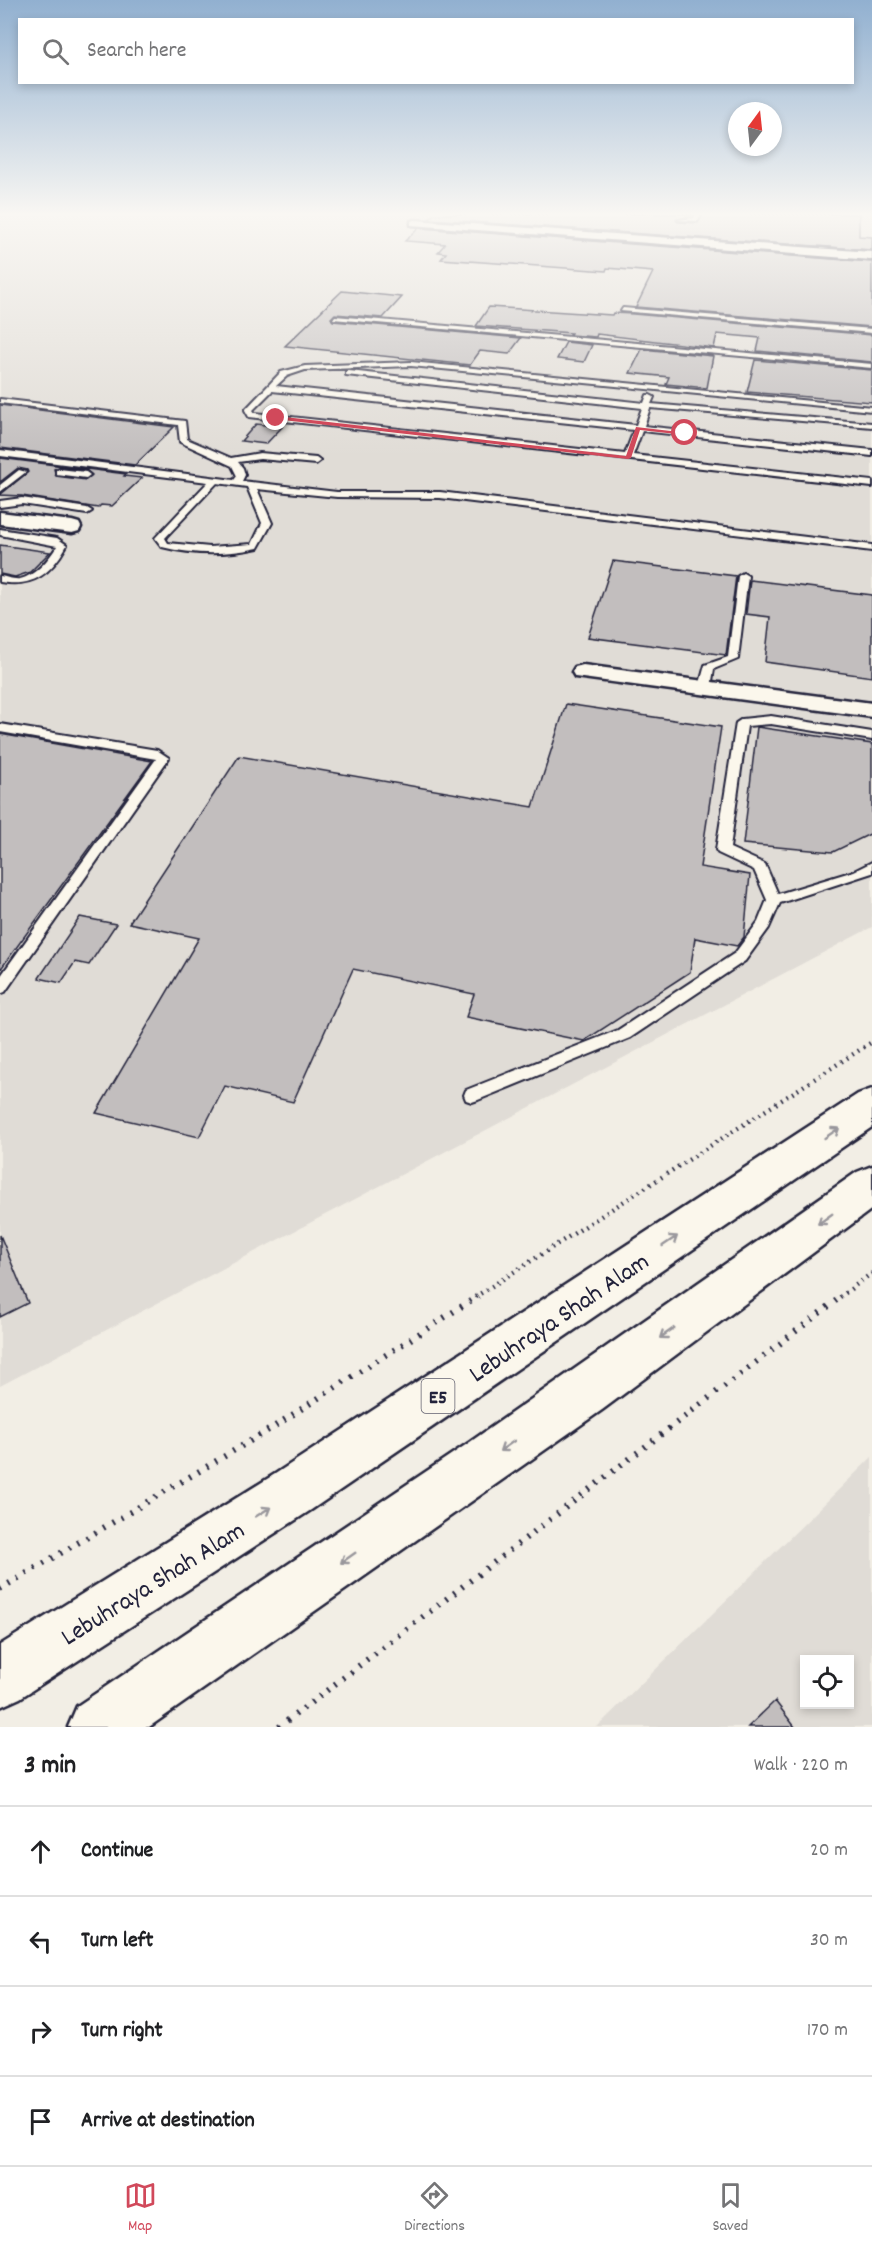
<!DOCTYPE html>
<meta charset="utf-8">
<style>
body{margin:0;font-family:Dekko,sans-serif;background:#f6f6f6;color:#202124}
.controls{position:absolute;right:18px;bottom:18px;display:grid;overflow:hidden;border-radius:0px;box-shadow:0 3px 9px #0003}
.controls button{width:54px;height:54px;display:grid;place-items:center;padding:0;border:0;border-bottom:2px solid #e0e0e0;background:#fff;color:#202124;font:30px sans-serif}
.compass{position:absolute;left:728px;top:102px;width:54px;height:54px;border-radius:50%;background:#fff;box-shadow:0 3px 9px #0003;rotate:15deg}
.stop{position:absolute;width:18px;height:18px;margin:-14px;border:4px solid #d1495b;border-radius:50%;background:#fff}
.stop.end{background:#d1495b;border-color:#fff;box-shadow:0 2px 6px #0008}
.list{margin:0;padding:0;list-style:none}
h2{display:flex;justify-content:space-between;align-items:center;height:78px;margin:0;padding:0 24px;font-size:26px}
h2 small{font-size:20px;font-weight:400;color:#757577}
.list li{display:grid;grid-template-columns:39px 1fr auto;gap:18px;align-items:center;box-sizing:border-box;height:90px;padding:0 24px;border-top:2px solid #e0e0e0}
.list b{display:block;font-size:22px;white-space:nowrap}
.list em{font-size:20px;font-style:normal;color:#757577}
.icon{flex:none;width:33px;height:33px;fill:none;stroke:currentColor;stroke-width:2;stroke-linecap:round;stroke-linejoin:round}
.map{position:relative;flex:none;width:872px;height:1727px;overflow:hidden}
.search{position:absolute;background:#fff;box-shadow:0 3px 9px #0003;left:18px;right:18px;top:18px;height:66px;display:flex;align-items:center;gap:15px;box-sizing:border-box;padding:0 21px;border-radius:0px;color:#757577;font-size:22px}
.sheet{height:438px;background:#fff}
nav{display:flex;justify-content:space-around;align-items:center;box-sizing:border-box;height:84px;border-top:2px solid #e0e0e0;background:#fff;font-size:16px;color:#757577}
nav a{display:grid;justify-items:center;gap:3px}
nav .on{color:#d1495b}
.map>svg:first-child{display:block}
.built{fill:#e0dcd6;fill-rule:evenodd}
.building{fill:#c2bebe;stroke:#22223b;stroke-width:1.5;fill-rule:evenodd}
.lines{fill:none;stroke-linecap:round;stroke-linejoin:round}
.service-casing{stroke:#22223b;stroke-width:4}
.minor-casing{stroke:#22223b;stroke-width:5}
.motorway-casing{stroke:#22223b;stroke-width:5}
.path-far1{stroke:#22223b;stroke-width:4.5;stroke-dasharray:1.5 5;stroke-linecap:butt}
.path{stroke:#22223b;stroke-width:6;stroke-dasharray:2 8;stroke-linecap:butt}
.service{fill:#fbf7ec;fill-rule:evenodd}
.minor{fill:#fbf7ec;fill-rule:evenodd}
.motorway{fill:#fbf7ec;fill-rule:evenodd}
.oneway{stroke:#99979c}
.route{fill:#d1495b}
.labels{text-anchor:middle;stroke-width:4.5;stroke-linejoin:round;paint-order:stroke}
.shield{fill:#fbf7ec;stroke:#636270;stroke-width:1.5}
.shield-label{font-size:20px;font-weight:bold;fill:#22223b}
.near-street-label{font-size:26px;fill:#22223b;stroke:#fbf7ec}
</style>
<div class="map">
<svg width="872" height="1727" viewBox="0 0 872 1727">
<rect width="100%" height="100%" fill="#f2eee5"/>
<filter id="ink" filterUnits="userSpaceOnUse"><feTurbulence type="fractalNoise" baseFrequency=".0167" numOctaves="2"/><feDisplacementMap in="SourceGraphic" scale="12" xChannelSelector="R" yChannelSelector="G"/><feConvolveMatrix kernelMatrix="1 2 1 2 8 2 1 2 1" color-interpolation-filters="sRGB"/></filter>
<g filter="url(#ink)">
<path class="built" d="M 0,214 L 872,214 L 872,927 L 0,1386 Z
M 872,1457 L 872,1727 L 597,1727 ZM 804,1660 L 850,1660 L 850,1704 L 804,1704 Z"/>
<path class="building" d="M 434,214 L 693,214 L 676,220 L 678,222 L 698,223 L 703,214 L 859,214 L 859,236 L 872,237 L 872,250 L 429,219 Z
M 419,228 L 872,262 L 872,327 L 636,307 L 653,272 L 607,268 L 606,271 L 441,259 L 446,253 L 438,252 L 445,244 L 405,241 Z
M 342,291 L 402,297 L 383,318 L 335,314 L 331,318 L 333,321 L 521,338 L 509,354 L 480,351 L 470,365 L 285,346 Z
M 489,307 L 612,315 L 613,313 L 633,314 L 872,335 L 872,362 L 757,351 L 760,338 L 717,334 L 714,348 L 597,334 L 596,337 L 570,335 L 571,333 L 476,326 Z
M 566,342 L 592,345 L 584,362 L 557,359 Z
M 642,349 L 713,356 L 707,388 L 666,384 L 669,377 L 630,373 Z
M 755,360 L 872,370 L 872,402 L 747,392 Z
M 0,405 L 174,427 L 135,465 L 0,448 Z
M 256,424 L 282,427 L 266,444 L 241,441 Z
M 0,458 L 126,474 L 124,476 L 142,478 L 112,506 L 101,505 L 98,508 L 22,496 L 0,495 L 28,472 L 27,470 L 18,468 L 0,482 ZM 59,467 L 86,470 L 92,475 L 86,480 L 56,476 L 54,469 Z
M 0,545 L 50,552 L 30,572 L 15,577 L 0,574 Z
M 613,561 L 736,576 L 726,655 L 588,637 Z
M 750,580 L 872,595 L 872,677 L 765,662 L 770,617 L 746,614 Z
M 566,704 L 721,727 L 700,867 L 750,875 L 744,937 L 737,946 L 695,938 L 690,972 L 584,1041 L 466,1017 L 474,994 L 353,969 L 293,1102 L 225,1086 L 199,1137 L 96,1113 L 199,938 L 129,923 L 239,756 L 533,807 Z
M 757,727 L 872,744 L 872,833 L 833,852 L 743,844 Z
M 0,734 L 152,761 L 0,970 Z
M 80,917 L 116,924 L 89,965 L 75,962 L 61,983 L 39,978 Z
M 0,1235 L 28,1303 L 0,1317 Z
M 775,1701 L 795,1727 L 748,1727 Z"/>
<g class="lines">
<g class="service-casing">
<path id="service" d="M 695,214 L 701,214 L 698,221 L 678,220 L 694,218 Z
M 623,308 L 872,329 L 872,333 L 621,311 Z
M 335,316 L 872,364 L 872,368 L 333,319 Z
M 411,362 L 872,407 L 872,411 L 411,366 L 305,370 L 287,376 L 276,386 L 636,425 L 642,408 L 346,375 L 346,371 L 349,371 L 644,403 L 647,395 L 650,395 L 654,397 L 651,404 L 872,423 L 872,427 L 650,408 L 644,426 L 872,450 L 872,456 L 642,431 L 633,455 L 872,481 L 872,487 L 275,420 L 249,417 L 245,410 L 281,372 L 305,366 ZM 272,391 L 634,430 L 625,454 L 255,413 L 253,410 Z
M 0,399 L 185,421 L 187,439 L 231,458 L 260,453 L 316,458 L 320,461 L 316,464 L 260,459 L 238,462 L 243,468 L 245,475 L 242,481 L 337,492 L 440,492 L 872,545 L 872,551 L 440,498 L 337,497 L 257,489 L 272,523 L 258,548 C 227,555 193,555 162,547 L 155,538 L 208,482 L 0,456 L 0,450 L 234,480 L 237,476 L 232,466 L 180,442 L 178,425 L 0,403 ZM 217,483 L 247,487 L 262,523 L 252,544 L 210,547 L 168,543 L 165,538 Z
M 59,469 L 86,472 L 90,475 L 86,478 L 56,474 L 56,470 Z
M 19,470 L 26,472 L 0,492 L 0,485 Z
M 22,498 L 87,508 L 92,511 L 87,514 L 22,504 L 0,507 L 0,501 Z
M 0,529 L 57,538 L 67,545 C 51,574 33,588 0,582 L 0,576 C 6,577 14,580 20,579 C 35,576 50,558 57,546 L 0,535 Z
M 743,573 L 748,576 L 738,659 L 714,669 L 711,687 L 709,689 L 701,689 L 699,687 L 705,665 L 728,657 L 738,576 Z
M 771,716 L 872,732 L 872,740 L 771,724 L 747,726 L 730,848 L 765,864 L 778,894 L 854,871 L 872,862 L 872,873 L 780,903 L 769,928 L 745,961 L 630,1038 L 478,1100 L 472,1102 L 466,1100 L 464,1095 L 466,1090 L 618,1030 L 735,953 L 758,922 L 767,900 L 754,870 L 718,853 L 716,850 L 736,723 L 742,719 Z
M 0,724 L 157,750 L 169,758 L 5,992 L 0,994 L 0,977 L 156,759 L 0,732 Z"/>
</g>
<g class="minor-casing">
<path id="minor" d="M 415,220 L 872,252 L 872,260 L 411,225 L 411,221 Z
M 0,512 L 72,521 L 79,523 L 81,527 L 79,531 L 72,533 L 0,524 Z
M 583,665 L 872,703 L 872,717 L 575,677 L 572,672 L 575,667 Z"/>
</g>
<g class="motorway-casing">
<path id="motorway" d="M 872,1089 L 872,1127 L 311,1510 L 20,1698 L 0,1707 L 0,1645 L 275,1474 L 858,1094 Z
M 872,1166 L 872,1209 L 602,1410 L 149,1727 L 68,1727 L 77,1706 L 470,1442 L 857,1172 Z"/>
</g>
<path class="path-far1" d="M 475,1297 L 872,1042
M 840,1297 L 872,1273"/>
<path class="path" d="M 0,1589 L 267,1431 L 478,1296
M 279,1727 L 842,1296"/>
<use href="#service" class="service"/>
<use href="#minor" class="minor"/>
<use href="#motorway" class="motorway"/>
</g>
<defs><path id="oneway-shaft" d="M-6 0H5M1.5-3L5.5 0L1.5 3" fill="none" stroke-width="1.6" stroke-linecap="round" stroke-linejoin="round" transform="scale(1.5)"/></defs>
<g class="oneway">
<use href="#oneway-shaft" transform="translate(832 1133) rotate(-34)"/>
<use href="#oneway-shaft" transform="translate(825 1219) rotate(144)"/>
<use href="#oneway-shaft" transform="translate(670 1241) rotate(-34)"/>
<use href="#oneway-shaft" transform="translate(667 1333) rotate(145)"/>
<use href="#oneway-shaft" transform="translate(507 1446) rotate(145)"/>
<use href="#oneway-shaft" transform="translate(263 1512) rotate(-32)"/>
<use href="#oneway-shaft" transform="translate(348 1558) rotate(145)"/>
</g>
</g>
<linearGradient id="sky" x2="0" y2="1"><stop stop-color="#91b0d0"/><stop offset="0.47" stop-color="#f9f7f3"/><stop offset="1" stop-color="#f9f7f3" stop-opacity="0"/></linearGradient>
<rect width="872" height="456" fill="url(#sky)"/>
<path class="route" d="M 276,416 L 626,456 L 636,427 L 688,433 L 685,435 L 640,430 L 631,458 L 628,459 L 274,419 Z"/>
<g class="labels">
<rect class="shield" x="421.5" y="1379" width="33" height="34" rx="4.5"/>
<g class="shield-label">
<text x="438" y="1403">E5</text>
</g>
<g class="near-street-label">
<text transform="translate(558 1316) rotate(-34)" y="9">Lebuhraya Shah Alam</text>
<text transform="translate(152 1582) rotate(-32)" y="9">Lebuhraya Shah Alam</text>
</g>
</g>
</svg>
<div class="controls">
<button><svg class="icon" aria-label="locate" viewBox="0 0 24 24"><circle cx="12" cy="12" r="6"/><path d="M12 2v4M12 18v4M2 12h4M18 12h4"/></svg></button>
</div>
<svg class="compass" viewBox="-18 -18 36 36"><path d="M0-13l5 13h-10z" fill="#e53935"/><path d="M0 13l5-13h-10z" fill="#757577"/></svg>
<div class="stop" style="left:685px;top:433px"></div>
<div class="stop end" style="left:276px;top:418px"></div>
<div class="search"><svg class="icon" aria-label="search" viewBox="0 0 24 24"><circle cx="10" cy="10" r="6"/><path d="M15 15l6 6"/></svg>Search here</div>
</div>
<section class="sheet">
<h2>3 min<small>Walk · 220 m</small></h2>
<ul class="list">
<li><svg class="icon" aria-label="ahead" viewBox="0 0 24 24"><path d="M12 20V5M6 11l6-6 6 6"/></svg><div><b>Continue</b></div><em>20 m</em></li>
<li><svg class="icon" aria-label="left" viewBox="0 0 24 24"><path d="M17 20v-9H6M10 6l-5 5 5 5"/></svg><div><b>Turn left</b></div><em>30 m</em></li>
<li><svg class="icon" aria-label="right" viewBox="0 0 24 24"><path d="M7 20v-9h11M14 6l5 5-5 5"/></svg><div><b>Turn right</b></div><em>170 m</em></li>
<li><svg class="icon" aria-label="arrive" viewBox="0 0 24 24"><path d="M6 21V4h12l-3 4 3 4H6"/></svg><div><b>Arrive at destination</b></div></li>
</ul>
</section>
<nav>
<a class="on"><svg class="icon" aria-label="map" viewBox="0 0 24 24"><path d="M3 6l6-2 6 2 6-2v14l-6 2-6-2-6 2zM9 4v14M15 6v14"/></svg>Map</a>
<a><svg class="icon" aria-label="directions" viewBox="0 0 24 24"><path d="M12 3l9 9-9 9-9-9zM9 14v-3h6M13 9l2 2-2 2"/></svg>Directions</a>
<a><svg class="icon" aria-label="saved" viewBox="0 0 24 24"><path d="M7 4h10v16l-5-4-5 4z"/></svg>Saved</a>
</nav>
